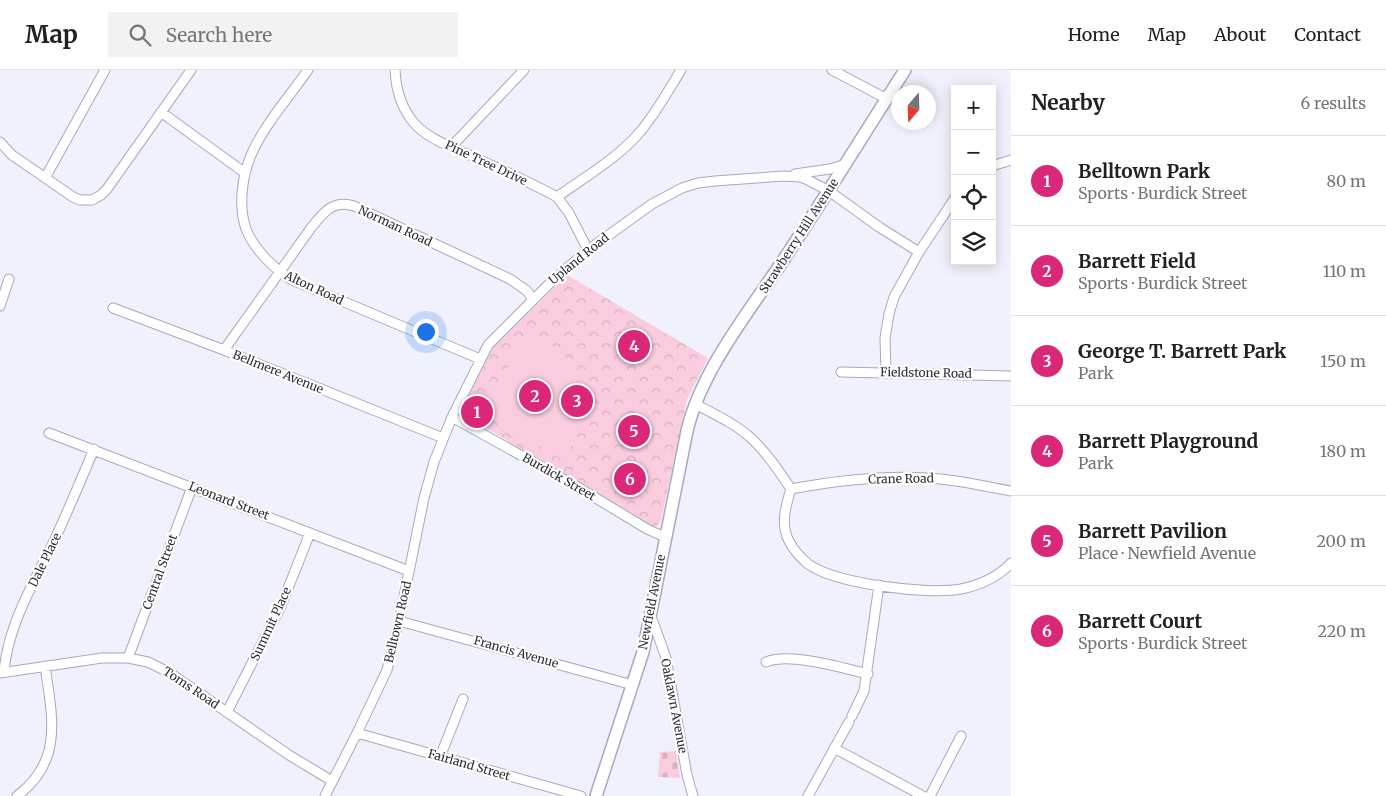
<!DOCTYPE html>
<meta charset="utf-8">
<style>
body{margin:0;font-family:Merriweather,serif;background:#f2f2f2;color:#202124}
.controls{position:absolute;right:15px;top:15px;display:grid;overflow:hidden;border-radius:0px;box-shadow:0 2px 12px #0003}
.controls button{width:45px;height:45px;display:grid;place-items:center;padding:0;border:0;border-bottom:1px solid #e0e0e0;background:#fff;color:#202124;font:25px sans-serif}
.compass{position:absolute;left:891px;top:15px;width:45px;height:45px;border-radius:50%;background:#fff;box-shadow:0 2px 12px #0003;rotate:199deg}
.you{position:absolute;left:425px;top:261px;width:18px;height:18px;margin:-12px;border:4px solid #fff;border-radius:50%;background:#1a73e8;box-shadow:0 0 0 8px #1a73e833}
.badge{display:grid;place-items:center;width:32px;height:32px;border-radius:50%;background:#db2777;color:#fff;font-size:16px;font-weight:700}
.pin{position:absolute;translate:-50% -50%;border:2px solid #fff;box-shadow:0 1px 5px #0006}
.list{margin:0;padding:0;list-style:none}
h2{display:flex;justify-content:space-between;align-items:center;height:65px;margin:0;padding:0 20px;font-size:21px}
h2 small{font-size:16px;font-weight:400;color:#757577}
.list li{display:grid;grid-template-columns:32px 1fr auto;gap:15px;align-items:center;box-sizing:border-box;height:90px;padding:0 20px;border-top:1px solid #e0e0e0}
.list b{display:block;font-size:19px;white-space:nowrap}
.list p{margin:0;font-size:16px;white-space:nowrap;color:#757577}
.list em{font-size:16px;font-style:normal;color:#757577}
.icon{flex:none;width:28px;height:28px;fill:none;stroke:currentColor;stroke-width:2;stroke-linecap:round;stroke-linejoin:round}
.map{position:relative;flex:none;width:1011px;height:726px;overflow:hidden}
header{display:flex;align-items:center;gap:30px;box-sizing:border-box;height:70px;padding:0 25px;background:#fff;border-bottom:1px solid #e0e0e0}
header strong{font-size:24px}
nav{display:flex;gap:28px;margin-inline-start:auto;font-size:18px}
.search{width:350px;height:45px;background:#f2f2f2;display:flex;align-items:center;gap:12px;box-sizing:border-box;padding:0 18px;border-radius:0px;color:#757577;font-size:19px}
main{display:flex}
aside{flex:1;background:#fff}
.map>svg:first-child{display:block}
.forest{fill:url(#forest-crowns)}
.cemetery{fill:url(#cemetery-stones)}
.garden{fill:#f9cdde}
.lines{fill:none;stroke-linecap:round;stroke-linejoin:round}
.minor-casing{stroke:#a6a8c3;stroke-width:11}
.major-casing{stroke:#a6a8c3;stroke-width:14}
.minor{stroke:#fff;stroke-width:9}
.major{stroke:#fff;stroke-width:11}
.labels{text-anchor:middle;stroke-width:4.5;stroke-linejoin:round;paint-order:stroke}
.street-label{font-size:12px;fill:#2d2d38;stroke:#fff}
</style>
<header>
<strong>Map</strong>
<div class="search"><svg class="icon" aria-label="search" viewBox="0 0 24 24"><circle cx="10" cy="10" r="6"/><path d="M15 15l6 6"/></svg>Search here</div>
<nav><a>Home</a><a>Map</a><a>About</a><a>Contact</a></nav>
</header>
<main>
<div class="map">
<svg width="1011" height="726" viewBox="0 0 1011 726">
<defs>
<pattern id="forest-crowns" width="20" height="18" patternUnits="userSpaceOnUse" patternTransform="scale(1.25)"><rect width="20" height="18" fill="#f9cdde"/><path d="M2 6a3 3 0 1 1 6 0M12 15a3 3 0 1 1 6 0" fill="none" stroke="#d6b0bf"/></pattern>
<pattern id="cemetery-stones" width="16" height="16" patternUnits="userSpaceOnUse" patternTransform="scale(1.25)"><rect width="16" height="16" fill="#f9cdde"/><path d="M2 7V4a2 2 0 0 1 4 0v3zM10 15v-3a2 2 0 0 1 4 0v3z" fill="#d6b0bf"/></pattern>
</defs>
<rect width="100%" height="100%" fill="#f0f1fd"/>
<path class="forest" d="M 567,205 L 708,288 L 687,330 L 661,450 L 657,456 L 652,456 L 641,450 L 474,351 L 475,350 L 467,344 L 469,334 L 466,332 L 486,289 L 495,275 Z"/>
<path class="cemetery" d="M 676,681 L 680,708 L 658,707 L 660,682 Z"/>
<path class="garden" d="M 529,265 C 538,265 545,270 553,276 C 579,295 585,325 578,355 C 575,368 572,380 562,389 L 494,351 L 490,352 L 481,347 L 479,338 L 485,326 L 488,327 Z
M 630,389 L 648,399 L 630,430 L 613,420 Z"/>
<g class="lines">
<g class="minor-casing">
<path id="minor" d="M 308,0 C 289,27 265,54 252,83 C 242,105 238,136 246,159 C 254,179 274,199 292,210 L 480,289
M 395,0 C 396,19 402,39 414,53 C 427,68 449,76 467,84 C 497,98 528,111 557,127 L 569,143 L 588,180
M 832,0 L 887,29
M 161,42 L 245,103
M 0,72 L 12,85 L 73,127 L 80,130 L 92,130 L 101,125 L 107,119 L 191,0
M 451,77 L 524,0
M 992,96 L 1011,90
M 795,104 L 830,99 L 846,94
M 45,108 L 105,0
M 557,127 C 585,107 618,88 640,62 C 656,43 668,21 681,0
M 0,236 L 9,209
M 113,238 L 224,280 L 443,368
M 224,280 L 311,158 C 323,143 333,129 354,136 L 510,209 L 527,221 L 533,229
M 841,302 L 1011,306
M 886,302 L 885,268 L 889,244 L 894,227 L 919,182 L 955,128
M 695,334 C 714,344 736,354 752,369 C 767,383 780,402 791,419 C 786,435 780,454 789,471 C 793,479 801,488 808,494 C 836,514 927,525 961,519 C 980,515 998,507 1011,493
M 452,347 L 576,416 L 647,459 L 665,467
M 49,363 L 409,501
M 791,419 C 839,410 891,404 940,409 C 964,411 987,417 1011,421
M 651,546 L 666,588 L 687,705 L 693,726
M 399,551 L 633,615
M 128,588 L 192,417
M 766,592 C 790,582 842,598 868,604
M 4,602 C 8,554 34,513 54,471 C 68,441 81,410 94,379
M 0,603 L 102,588 L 128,588 L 148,592 L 170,603 L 289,685 L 332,711
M 227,642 L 281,536 L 310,463
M 852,646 L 864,621 L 879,515
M 357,663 L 581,726
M 834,678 L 923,726
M 440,687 L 463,629
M 17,726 C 64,691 52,646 45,596
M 325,726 L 357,663 L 387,600 L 399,551 L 424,428 L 434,392 L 452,347 L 488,275 L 552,211 L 588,180 L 652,134 L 682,118 L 698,113 L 715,111 L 784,106 L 800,107 L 806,109 L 829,121 L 879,157 L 919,182
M 808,726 L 849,652
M 930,726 L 961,666"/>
</g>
<g class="major-casing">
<path id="major" d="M 596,726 L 643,582 L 687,361 C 701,301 748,243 782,192 C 824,129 864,64 905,0"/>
</g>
<use href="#minor" class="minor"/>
<use href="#major" class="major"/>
</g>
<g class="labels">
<g class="street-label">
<text transform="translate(486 93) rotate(25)" y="4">Pine Tree Drive</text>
<text transform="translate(395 156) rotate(25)" y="4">Norman Road</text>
<text transform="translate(799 166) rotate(-57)" y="4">Strawberry Hill Avenue</text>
<text transform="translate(579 189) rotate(-39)" y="4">Upland Road</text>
<text transform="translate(314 218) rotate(25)" y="4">Alton Road</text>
<text transform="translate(278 302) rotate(22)" y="4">Bellmere Avenue</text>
<text transform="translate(926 303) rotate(1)" y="4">Fieldstone Road</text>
<text transform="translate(559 407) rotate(30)" y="4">Burdick Street</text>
<text transform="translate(901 409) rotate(-1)" y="4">Crane Road</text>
<text transform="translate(229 431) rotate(21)" y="4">Leonard Street</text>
<text transform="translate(45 490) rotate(-64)" y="4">Dale Place</text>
<text transform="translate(160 502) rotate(-70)" y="4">Central Street</text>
<text transform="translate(652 532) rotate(-79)" y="4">Newfield Avenue</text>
<text transform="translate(398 552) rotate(-77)" y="4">Belltown Road</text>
<text transform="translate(271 554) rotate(-65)" y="4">Summit Place</text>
<text transform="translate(516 582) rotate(16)" y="4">Francis Avenue</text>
<text transform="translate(191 618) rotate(34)" y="4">Toms Road</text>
<text transform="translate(674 636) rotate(79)" y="4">Oaklawn Avenue</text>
<text transform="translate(469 695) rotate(16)" y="4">Fairland Street</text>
</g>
</g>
</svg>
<div class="controls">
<button>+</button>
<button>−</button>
<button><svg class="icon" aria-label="locate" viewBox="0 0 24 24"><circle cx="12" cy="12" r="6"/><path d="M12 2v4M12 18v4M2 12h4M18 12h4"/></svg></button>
<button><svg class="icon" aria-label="layers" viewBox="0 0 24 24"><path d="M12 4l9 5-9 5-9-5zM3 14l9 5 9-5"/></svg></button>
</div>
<svg class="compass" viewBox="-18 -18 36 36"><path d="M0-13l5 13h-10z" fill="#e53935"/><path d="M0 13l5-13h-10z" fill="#757577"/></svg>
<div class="you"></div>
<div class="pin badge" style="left:477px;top:342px">1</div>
<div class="pin badge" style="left:535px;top:326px">2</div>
<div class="pin badge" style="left:577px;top:331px">3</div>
<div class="pin badge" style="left:634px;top:276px">4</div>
<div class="pin badge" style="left:634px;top:361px">5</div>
<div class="pin badge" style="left:630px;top:409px">6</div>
</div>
<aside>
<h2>Nearby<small>6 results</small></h2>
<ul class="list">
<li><span class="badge">1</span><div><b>Belltown Park</b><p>Sports · Burdick Street</p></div><em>80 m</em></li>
<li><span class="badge">2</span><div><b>Barrett Field</b><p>Sports · Burdick Street</p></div><em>110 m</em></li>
<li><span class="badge">3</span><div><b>George T. Barrett Park</b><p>Park</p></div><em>150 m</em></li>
<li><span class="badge">4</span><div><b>Barrett Playground</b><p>Park</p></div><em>180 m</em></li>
<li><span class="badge">5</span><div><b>Barrett Pavilion</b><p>Place · Newfield Avenue</p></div><em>200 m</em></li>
<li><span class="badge">6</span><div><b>Barrett Court</b><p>Sports · Burdick Street</p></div><em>220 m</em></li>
</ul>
</aside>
</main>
